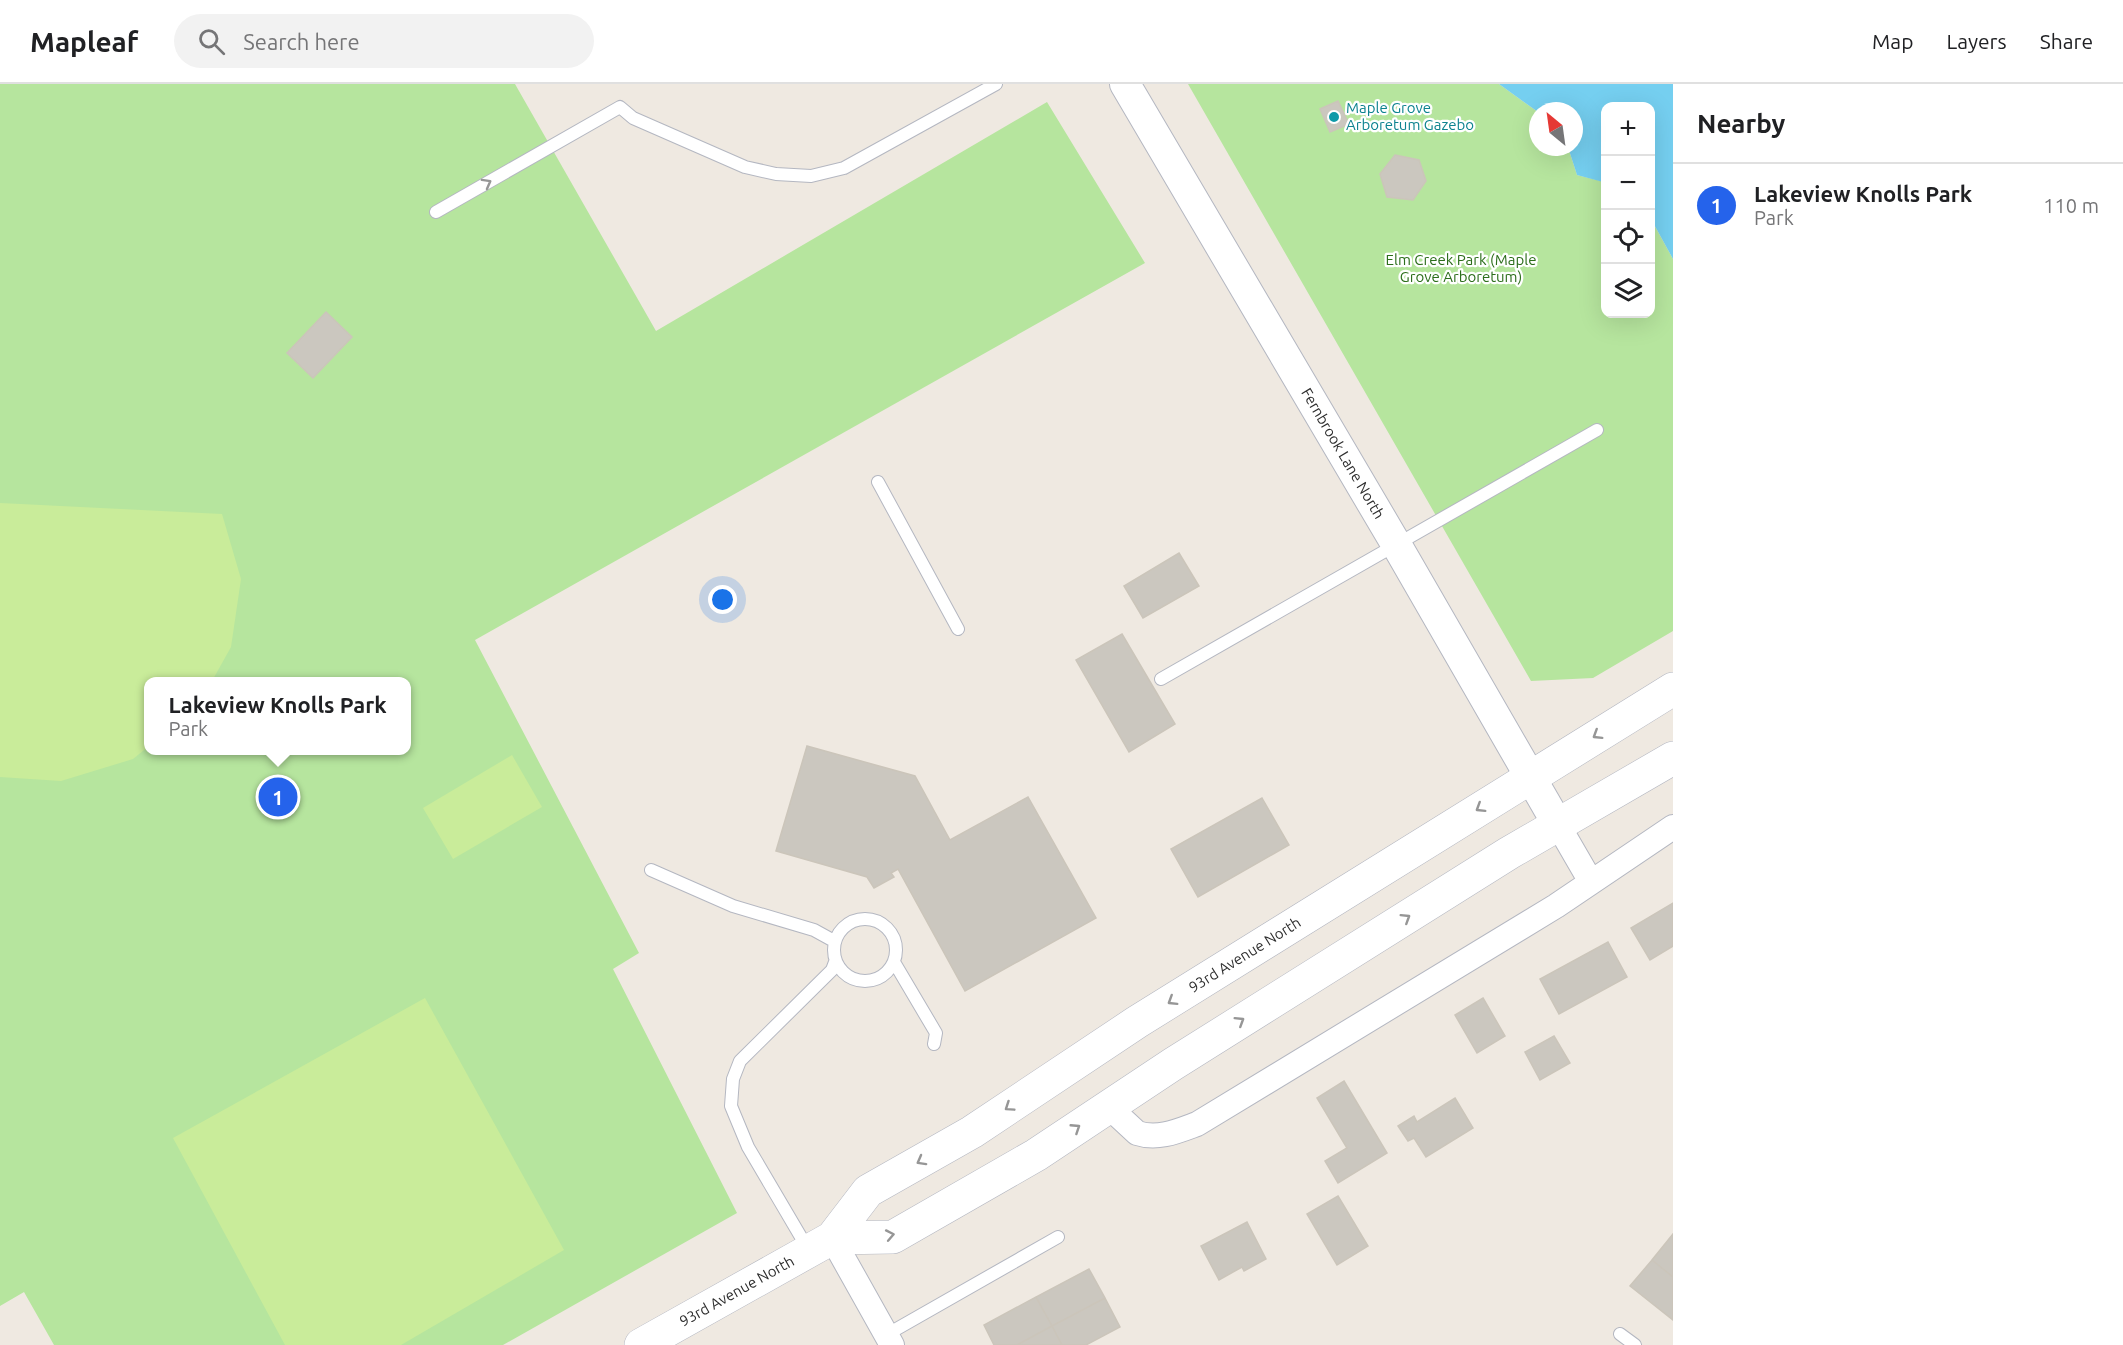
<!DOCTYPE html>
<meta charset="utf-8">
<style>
body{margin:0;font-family:Ubuntu,sans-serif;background:#f2f2f2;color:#202124}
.controls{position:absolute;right:18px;top:18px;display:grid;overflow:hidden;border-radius:12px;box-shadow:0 6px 24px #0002}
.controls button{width:54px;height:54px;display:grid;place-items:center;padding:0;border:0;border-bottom:2px solid #e0e0e0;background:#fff;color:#202124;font:30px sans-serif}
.compass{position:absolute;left:1529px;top:18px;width:54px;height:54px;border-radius:50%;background:#fff;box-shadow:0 6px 24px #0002;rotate:331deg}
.you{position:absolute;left:723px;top:516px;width:21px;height:21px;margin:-15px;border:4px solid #fff;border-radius:50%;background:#1a73e8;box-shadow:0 0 0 9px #1a73e833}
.badge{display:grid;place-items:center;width:39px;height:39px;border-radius:50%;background:#2563eb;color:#fff;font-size:20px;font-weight:700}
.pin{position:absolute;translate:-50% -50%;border:3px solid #fff;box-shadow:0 2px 6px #0006}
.popup{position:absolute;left:144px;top:593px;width:267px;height:78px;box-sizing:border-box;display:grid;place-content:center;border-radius:12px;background:#fff;filter:drop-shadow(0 2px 4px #0005);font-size:20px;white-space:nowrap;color:#757577}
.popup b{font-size:22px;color:#202124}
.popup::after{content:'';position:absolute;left:50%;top:100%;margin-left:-12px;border:12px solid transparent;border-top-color:#fff}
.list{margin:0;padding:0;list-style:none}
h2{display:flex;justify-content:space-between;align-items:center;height:78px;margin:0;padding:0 24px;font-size:26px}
h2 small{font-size:20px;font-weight:400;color:#757577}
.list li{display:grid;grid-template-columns:39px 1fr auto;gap:18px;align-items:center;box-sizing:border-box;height:84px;padding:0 24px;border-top:2px solid #e0e0e0}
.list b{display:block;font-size:22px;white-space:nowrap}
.list p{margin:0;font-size:20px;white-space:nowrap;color:#757577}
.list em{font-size:20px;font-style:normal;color:#757577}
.icon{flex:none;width:33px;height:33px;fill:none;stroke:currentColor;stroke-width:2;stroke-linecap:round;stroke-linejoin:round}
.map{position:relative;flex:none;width:1673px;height:1261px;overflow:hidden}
header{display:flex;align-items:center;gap:36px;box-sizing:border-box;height:84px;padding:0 30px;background:#fff;border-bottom:2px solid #e0e0e0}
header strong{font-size:28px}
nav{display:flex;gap:33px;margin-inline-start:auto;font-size:21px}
.search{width:420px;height:54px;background:#f2f2f2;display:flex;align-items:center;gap:15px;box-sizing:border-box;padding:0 21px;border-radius:33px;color:#757577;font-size:22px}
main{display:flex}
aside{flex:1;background:#fff}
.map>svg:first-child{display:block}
.green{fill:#b6e59e;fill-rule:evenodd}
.pitch{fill:#c9ec9a}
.water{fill:#75cff0}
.building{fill:#cbc7bf;stroke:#cbc5ba;stroke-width:1.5}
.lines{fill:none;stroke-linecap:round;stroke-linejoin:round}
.service-casing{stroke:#b4b7c1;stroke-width:14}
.minor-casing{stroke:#b4b7c1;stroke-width:26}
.tertiary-casing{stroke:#b4b7c1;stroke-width:32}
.secondary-casing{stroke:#b4b7c1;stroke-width:34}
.service{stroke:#fff;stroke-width:12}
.minor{stroke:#fff;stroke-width:24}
.tertiary{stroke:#fff;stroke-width:30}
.secondary{stroke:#fff;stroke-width:33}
.oneway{stroke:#969696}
.culture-dot{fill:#0f9aa8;stroke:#fff;stroke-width:2}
.labels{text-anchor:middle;stroke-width:4.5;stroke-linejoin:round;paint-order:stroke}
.culture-label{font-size:15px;fill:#0d838f;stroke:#fff;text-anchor:start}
.park-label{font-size:15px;fill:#2c6e1b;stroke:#fff}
.street-label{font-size:15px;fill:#2e2e2e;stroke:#fff}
</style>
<header>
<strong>Mapleaf</strong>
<div class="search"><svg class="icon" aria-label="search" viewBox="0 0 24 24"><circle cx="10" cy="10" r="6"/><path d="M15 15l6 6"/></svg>Search here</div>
<nav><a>Map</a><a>Layers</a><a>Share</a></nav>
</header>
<main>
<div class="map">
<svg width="1673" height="1261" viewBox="0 0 1673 1261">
<rect width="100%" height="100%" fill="#efe9e1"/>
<path class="green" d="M 0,0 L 515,0 L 656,247 L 1047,18 L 1145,179 L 475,556 L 639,869 L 613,885 L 737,1129 L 503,1261 L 54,1261 L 24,1208 L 0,1222 ZM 149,598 L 407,598 L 407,666 L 149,666 Z
M 1188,0 L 1499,0 L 1538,28 L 1538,63 L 1568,63 L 1577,91 L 1605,98 L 1606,230 L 1650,230 L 1651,135 L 1673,175 L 1673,547 L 1593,594 L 1531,597 Z"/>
<path class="pitch" d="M 0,419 L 222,430 L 241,495 L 231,563 L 212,597 L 149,598 L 149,662 L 133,675 L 61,697 L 0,693 Z
M 512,671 L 542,723 L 453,775 L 423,724 Z
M 425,914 L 564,1166 L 401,1261 L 285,1261 L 173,1054 Z"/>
<path class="water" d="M 1499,0 L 1673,0 L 1673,175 L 1651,135 L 1650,22 L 1606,22 L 1606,98 L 1603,98 L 1577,91 L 1568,63 L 1574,63 L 1574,27 L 1538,28 Z"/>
<path class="building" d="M 1338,17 L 1349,40 L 1330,48 L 1320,25 Z
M 1395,71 L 1419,76 L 1426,97 L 1413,116 L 1387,113 L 1380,90 Z
M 326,228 L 352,253 L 313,294 L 287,269 Z
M 1179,469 L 1199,502 L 1143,534 L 1124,502 Z
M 1122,550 L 1175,640 L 1129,668 L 1076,576 Z
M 807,662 L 915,692 L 950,756 L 1028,713 L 1096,834 L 965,907 L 898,785 L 891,789 L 894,793 L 874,804 L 867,793 L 776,767 Z
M 1262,714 L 1289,761 L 1198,813 L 1171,765 Z
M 1673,819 L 1673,862 L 1650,876 L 1631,844 Z
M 1608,858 L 1627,893 L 1559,930 L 1540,895 Z
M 1483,914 L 1505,952 L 1477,969 L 1455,931 Z
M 1554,952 L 1570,979 L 1540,996 L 1525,968 Z
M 1344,997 L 1387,1069 L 1338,1099 L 1325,1077 L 1347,1064 L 1317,1014 Z
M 1455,1014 L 1473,1044 L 1426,1073 L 1414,1054 L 1408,1057 L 1398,1042 L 1414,1032 L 1417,1038 Z
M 1338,1112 L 1368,1162 L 1337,1181 L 1307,1130 Z
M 1247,1138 L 1266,1175 L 1244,1187 L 1242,1183 L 1219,1196 L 1201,1162 Z
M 1673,1150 L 1673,1193 L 1652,1176 Z
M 1652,1176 L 1673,1193 L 1673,1236 L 1630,1202 Z
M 1089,1185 L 1105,1214 L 1052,1242 L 1036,1213 Z
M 1036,1213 L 1052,1242 L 1017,1261 L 994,1261 L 984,1241 Z
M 1105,1214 L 1120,1243 L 1086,1261 L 1062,1261 L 1052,1242 Z
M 1052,1242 L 1062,1261 L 1017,1261 Z"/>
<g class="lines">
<g class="service-casing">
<path id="service" d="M 436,128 L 620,23 L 633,34 L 745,83 L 776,90 L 811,92 L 844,84 L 996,0
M 878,398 L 958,545
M 1161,595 L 1597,346
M 651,786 L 733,822 L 814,846 L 834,857
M834 866a31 31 0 1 1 62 0a31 31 0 1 1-62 0Z
M 894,878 L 936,949 L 934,960
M 808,1165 L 748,1063 L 731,1022 L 733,995 L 740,977 L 832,886 L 835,878
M 1620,1250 L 1635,1261
M 886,1251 L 1058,1153"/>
</g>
<g class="minor-casing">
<path id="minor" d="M 1558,741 L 1591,798
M 1109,1023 L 1137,1049 C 1158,1056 1178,1047 1197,1040 L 1556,822 L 1673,743
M 832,1154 L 892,1261"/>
</g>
<g class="tertiary-casing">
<g id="tertiary">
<path id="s1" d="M 1125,0 L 1396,460 L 1558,741"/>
</g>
</g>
<g class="secondary-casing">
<g id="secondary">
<path d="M 832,1154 L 893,1153 L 1036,1071 L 1173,980 L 1509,769 L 1673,674"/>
<path id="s2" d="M 641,1261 L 832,1154 L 868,1107 L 972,1048 L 1137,938 L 1673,605"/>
</g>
</g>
<use href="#service" class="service"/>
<use href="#minor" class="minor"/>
<use href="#tertiary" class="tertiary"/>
<use href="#secondary" class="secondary"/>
</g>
<defs><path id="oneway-chevron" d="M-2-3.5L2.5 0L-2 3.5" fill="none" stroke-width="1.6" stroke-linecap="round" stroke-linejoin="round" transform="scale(1.5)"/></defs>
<g class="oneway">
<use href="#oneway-chevron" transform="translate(487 99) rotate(-29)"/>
<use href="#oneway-chevron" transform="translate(1597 651) rotate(148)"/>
<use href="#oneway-chevron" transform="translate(1480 724) rotate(148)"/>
<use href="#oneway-chevron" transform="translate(1406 834) rotate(-32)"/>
<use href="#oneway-chevron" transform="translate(1172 917) rotate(148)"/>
<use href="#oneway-chevron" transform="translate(1240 937) rotate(-32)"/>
<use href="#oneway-chevron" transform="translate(1009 1023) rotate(146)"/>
<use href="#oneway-chevron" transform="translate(1076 1044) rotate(-33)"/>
<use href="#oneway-chevron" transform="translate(921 1077) rotate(151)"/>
<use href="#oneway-chevron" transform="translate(890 1151) rotate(-11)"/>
</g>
<circle class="culture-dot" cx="1334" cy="33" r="6"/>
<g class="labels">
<g class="culture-label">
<text x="1346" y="29">Maple Grove<tspan x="1346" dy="17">Arboretum Gazebo</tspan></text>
</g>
<g class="park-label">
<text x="1461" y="181">Elm Creek Park (Maple<tspan x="1461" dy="17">Grove Arboretum)</tspan></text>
</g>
<g class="street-label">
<text dy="5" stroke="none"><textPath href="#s1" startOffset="429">Fernbrook Lane North</textPath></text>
<text dy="5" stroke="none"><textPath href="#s2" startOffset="723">93rd Avenue North</textPath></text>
<text dy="5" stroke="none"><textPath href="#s2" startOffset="110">93rd Avenue North</textPath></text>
</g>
</g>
</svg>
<div class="controls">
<button>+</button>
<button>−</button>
<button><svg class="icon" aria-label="locate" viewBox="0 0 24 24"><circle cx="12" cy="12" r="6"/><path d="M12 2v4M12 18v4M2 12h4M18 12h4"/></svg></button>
<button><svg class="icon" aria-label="layers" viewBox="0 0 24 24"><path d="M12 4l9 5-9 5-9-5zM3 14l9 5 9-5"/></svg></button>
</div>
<svg class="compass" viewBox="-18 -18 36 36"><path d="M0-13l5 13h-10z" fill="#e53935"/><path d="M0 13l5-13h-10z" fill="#757577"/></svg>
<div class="you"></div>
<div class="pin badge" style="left:278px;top:713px">1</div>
<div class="popup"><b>Lakeview Knolls Park</b>Park</div>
</div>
<aside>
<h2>Nearby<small></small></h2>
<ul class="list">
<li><span class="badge">1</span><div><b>Lakeview Knolls Park</b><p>Park</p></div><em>110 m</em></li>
</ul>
</aside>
</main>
